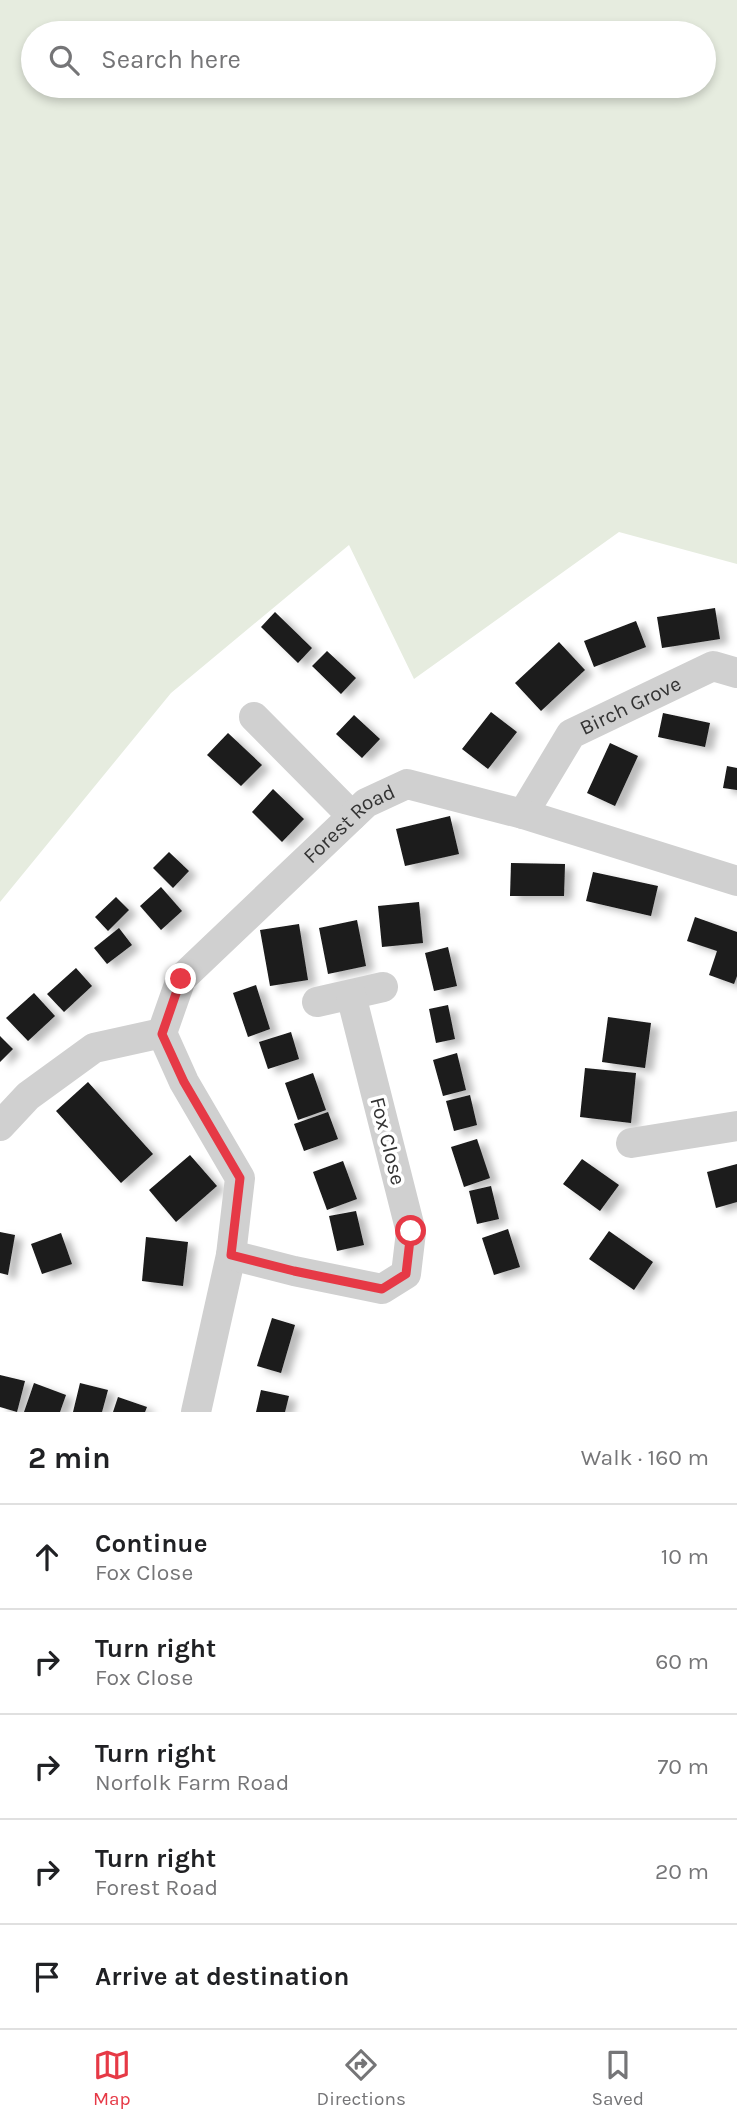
<!DOCTYPE html>
<meta charset="utf-8">
<style>
body{margin:0;font-family:Karla,sans-serif;background:#f2f2f2;color:#202124}
.stop{position:absolute;width:21px;height:21px;margin:-16px;border:5px solid #e63946;border-radius:50%;background:#fff}
.stop.end{background:#e63946;border-color:#fff;box-shadow:0 2px 7px #0008}
.list{margin:0;padding:0;list-style:none}
h2{display:flex;justify-content:space-between;align-items:center;height:91px;margin:0;padding:0 28px;font-size:30px}
h2 small{font-size:23px;font-weight:400;color:#757577}
.list li{display:grid;grid-template-columns:46px 1fr auto;gap:21px;align-items:center;box-sizing:border-box;height:105px;padding:0 28px;border-top:2px solid #e0e0e0}
.list b{display:block;font-size:26px;white-space:nowrap}
.list p{margin:0;font-size:23px;white-space:nowrap;color:#757577}
.list em{font-size:23px;font-style:normal;color:#757577}
.icon{flex:none;width:38px;height:38px;fill:none;stroke:currentColor;stroke-width:2;stroke-linecap:round;stroke-linejoin:round}
.map{position:relative;flex:none;width:737px;height:1412px;overflow:hidden}
.search{position:absolute;background:#fff;box-shadow:0 4px 10px #0003;left:21px;right:21px;top:21px;height:77px;display:flex;align-items:center;gap:18px;box-sizing:border-box;padding:0 24px;border-radius:38px;color:#757577;font-size:26px}
.sheet{height:616px;background:#fff}
nav{display:flex;justify-content:space-around;align-items:center;box-sizing:border-box;height:98px;border-top:2px solid #e0e0e0;background:#fff;font-size:19px;color:#757577}
nav a{display:grid;justify-items:center;gap:4px}
nav .on{color:#e63946}
.map>svg:first-child{display:block}
.green{fill:#e6ecdf;fill-rule:evenodd}
.building{fill:#1a1a1a;filter:url(#shadow)}
.lines{fill:none;stroke-linecap:round;stroke-linejoin:round}
.minor{stroke:#d0d0d0;stroke-width:30}
.route{stroke:#e63946;stroke-width:9}
.labels{text-anchor:middle;stroke-width:7;stroke-linejoin:round;paint-order:stroke}
.street-label{font-size:21px;fill:#333;stroke:#fff}
</style>
<div class="map">
<svg width="737" height="1412" viewBox="0 0 737 1412">
<defs>
<filter id="shadow"><feDropShadow dx="8" dy="4.5" stdDeviation="3.5" flood-color="#0004"/></filter>
</defs>
<rect width="100%" height="100%" fill="#fff"/>
<path class="green" d="M 0,0 L 737,0 L 737,564 L 619,532 L 414,679 L 349,545 L 171,693 L 0,902 ZM 704,33 L 704,86 L 33,86 L 33,33 Z"/>
<path class="building" d="M 715,608 L 720,639 L 662,648 L 657,617 Z
M 275,612 L 312,648 L 298,663 L 261,627 Z
M 636,621 L 646,647 L 594,667 L 584,641 Z
M 559,642 L 585,670 L 541,711 L 515,683 Z
M 327,651 L 356,678 L 341,694 L 312,666 Z
M 491,712 L 517,732 L 488,769 L 462,749 Z
M 663,713 L 710,723 L 705,747 L 658,737 Z
M 354,715 L 380,739 L 362,758 L 336,734 Z
M 228,733 L 262,765 L 241,786 L 207,755 Z
M 610,743 L 638,756 L 615,806 L 587,793 Z
M 727,766 L 737,768 L 737,790 L 723,788 Z
M 273,789 L 304,819 L 282,842 L 252,812 Z
M 450,816 L 459,854 L 405,866 L 396,829 Z
M 169,852 L 189,871 L 173,888 L 153,868 Z
M 511,863 L 565,864 L 564,896 L 510,896 Z
M 593,872 L 658,886 L 651,916 L 586,901 Z
M 161,887 L 182,911 L 161,930 L 140,906 Z
M 116,897 L 129,910 L 108,931 L 95,917 Z
M 419,902 L 423,943 L 382,947 L 378,906 Z
M 695,917 L 737,932 L 737,976 L 734,984 L 709,975 L 717,951 L 687,941 Z
M 357,920 L 366,966 L 328,974 L 319,928 Z
M 299,924 L 308,980 L 270,986 L 260,930 Z
M 119,928 L 132,945 L 107,964 L 94,948 Z
M 448,947 L 457,986 L 434,991 L 425,953 Z
M 76,968 L 92,986 L 64,1012 L 47,994 Z
M 256,985 L 270,1029 L 248,1037 L 233,993 Z
M 34,993 L 55,1016 L 28,1041 L 6,1018 Z
M 448,1005 L 455,1039 L 436,1043 L 429,1009 Z
M 608,1017 L 651,1023 L 645,1068 L 602,1062 Z
M 291,1032 L 299,1059 L 268,1069 L 259,1042 Z
M 0,1036 L 13,1049 L 0,1062 Z
M 457,1053 L 466,1090 L 443,1096 L 433,1060 Z
M 585,1068 L 636,1073 L 631,1123 L 580,1117 Z
M 313,1073 L 326,1110 L 298,1120 L 285,1083 Z
M 88,1082 L 153,1154 L 121,1183 L 56,1111 Z
M 470,1095 L 477,1125 L 454,1131 L 446,1101 Z
M 328,1112 L 338,1139 L 304,1151 L 294,1124 Z
M 477,1139 L 490,1178 L 464,1187 L 451,1147 Z
M 190,1155 L 217,1186 L 176,1222 L 149,1190 Z
M 582,1159 L 619,1185 L 600,1211 L 563,1184 Z
M 343,1161 L 357,1199 L 327,1210 L 313,1172 Z
M 737,1164 L 737,1202 L 716,1208 L 707,1172 Z
M 491,1186 L 499,1219 L 477,1224 L 469,1191 Z
M 356,1211 L 364,1245 L 337,1251 L 329,1216 Z
M 508,1229 L 520,1267 L 494,1275 L 482,1238 Z
M 609,1231 L 653,1262 L 634,1290 L 589,1259 Z
M 0,1232 L 15,1235 L 8,1275 L 0,1273 Z
M 61,1233 L 72,1264 L 42,1274 L 31,1244 Z
M 146,1237 L 188,1242 L 183,1286 L 142,1281 Z
M 272,1318 L 295,1325 L 281,1373 L 257,1366 Z
M 0,1375 L 25,1381 L 17,1412 L 0,1407 Z
M 34,1383 L 66,1395 L 60,1412 L 24,1412 Z
M 80,1383 L 108,1390 L 102,1412 L 73,1412 Z
M 261,1390 L 289,1396 L 285,1412 L 256,1412 Z
M 118,1397 L 147,1407 L 145,1412 L 113,1412 Z"/>
<g class="lines">
<g class="minor">
<path d="M 254,717 L 352,816"/>
<path id="s1" d="M 523,814 L 571,734 L 713,666 L 737,673"/>
<path d="M 317,1002 L 383,987"/>
<path id="s2" d="M 162,1033 L 181,979 L 366,803 L 407,784 L 523,814 L 737,881"/>
<path d="M 162,1033 L 184,1082 L 240,1178 L 231,1255 L 196,1412"/>
<path d="M 0,1126 L 28,1096 L 94,1048 L 162,1033"/>
<path d="M 631,1143 L 737,1126"/>
<path d="M 231,1255 L 294,1271 L 382,1289 L 406,1274 L 411,1232 L 351,995"/>
</g>
</g>
<g class="lines">
<path class="route" d="M 181,979 L 162,1034 L 184,1082 L 240,1178 L 231,1255 L 294,1271 L 382,1289 L 406,1274 L 411,1231"/>
</g>
<g class="labels">
<g class="street-label">
<text dy="7" stroke="none"><textPath href="#s1" startOffset="159">Birch Grove</textPath></text>
<text dy="7" stroke="none"><textPath href="#s2" startOffset="287">Forest Road</textPath></text>
<text transform="translate(388 1141) rotate(76)" y="7">Fox Close</text>
</g>
</g>
</svg>
<div class="stop" style="left:411px;top:1231px"></div>
<div class="stop end" style="left:181px;top:979px"></div>
<div class="search"><svg class="icon" aria-label="search" viewBox="0 0 24 24"><circle cx="10" cy="10" r="6"/><path d="M15 15l6 6"/></svg>Search here</div>
</div>
<section class="sheet">
<h2>2 min<small>Walk · 160 m</small></h2>
<ul class="list">
<li><svg class="icon" aria-label="ahead" viewBox="0 0 24 24"><path d="M12 20V5M6 11l6-6 6 6"/></svg><div><b>Continue</b><p>Fox Close</p></div><em>10 m</em></li>
<li><svg class="icon" aria-label="right" viewBox="0 0 24 24"><path d="M7 20v-9h11M14 6l5 5-5 5"/></svg><div><b>Turn right</b><p>Fox Close</p></div><em>60 m</em></li>
<li><svg class="icon" aria-label="right" viewBox="0 0 24 24"><path d="M7 20v-9h11M14 6l5 5-5 5"/></svg><div><b>Turn right</b><p>Norfolk Farm Road</p></div><em>70 m</em></li>
<li><svg class="icon" aria-label="right" viewBox="0 0 24 24"><path d="M7 20v-9h11M14 6l5 5-5 5"/></svg><div><b>Turn right</b><p>Forest Road</p></div><em>20 m</em></li>
<li><svg class="icon" aria-label="arrive" viewBox="0 0 24 24"><path d="M6 21V4h12l-3 4 3 4H6"/></svg><div><b>Arrive at destination</b></div></li>
</ul>
</section>
<nav>
<a class="on"><svg class="icon" aria-label="map" viewBox="0 0 24 24"><path d="M3 6l6-2 6 2 6-2v14l-6 2-6-2-6 2zM9 4v14M15 6v14"/></svg>Map</a>
<a><svg class="icon" aria-label="directions" viewBox="0 0 24 24"><path d="M12 3l9 9-9 9-9-9zM9 14v-3h6M13 9l2 2-2 2"/></svg>Directions</a>
<a><svg class="icon" aria-label="saved" viewBox="0 0 24 24"><path d="M7 4h10v16l-5-4-5 4z"/></svg>Saved</a>
</nav>
